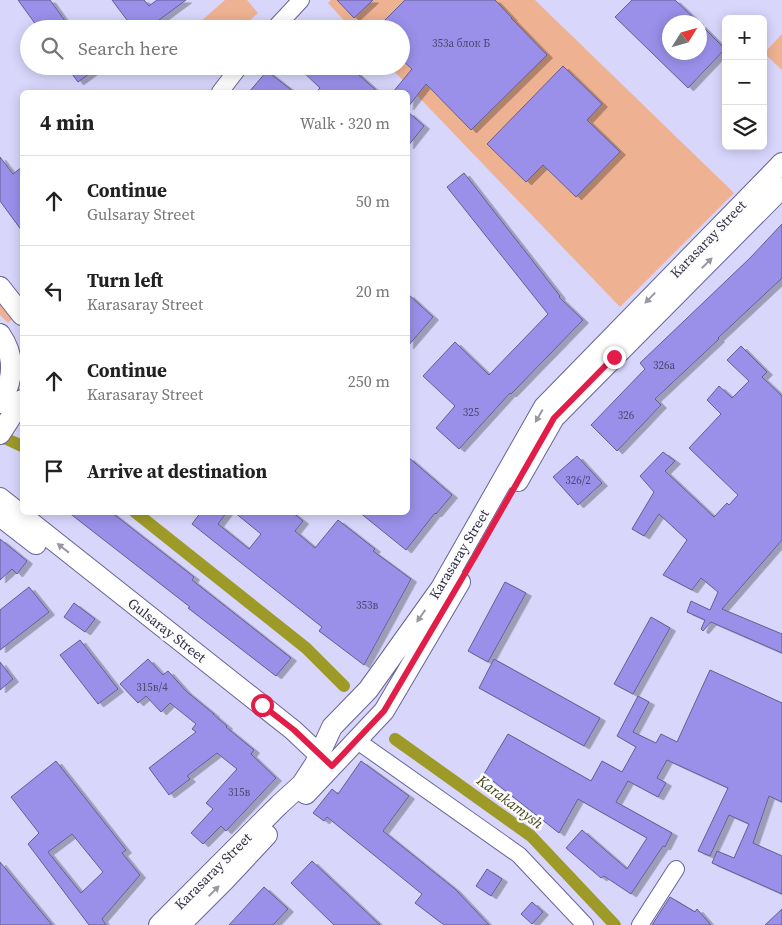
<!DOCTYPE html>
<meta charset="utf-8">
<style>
body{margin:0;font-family:"Source Serif 4",serif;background:#f2f2f2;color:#222}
.controls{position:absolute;right:15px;top:15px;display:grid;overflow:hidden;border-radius:8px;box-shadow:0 2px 12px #0003}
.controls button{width:45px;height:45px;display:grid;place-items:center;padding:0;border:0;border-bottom:1px solid #e0e0e0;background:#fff;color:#222;font:25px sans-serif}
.compass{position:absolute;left:662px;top:15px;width:45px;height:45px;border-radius:50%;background:#fff;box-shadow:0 2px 12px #0003;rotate:53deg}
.stop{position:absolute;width:15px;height:15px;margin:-11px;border:4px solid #e11d48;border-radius:50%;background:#fff}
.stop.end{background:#e11d48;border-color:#fff;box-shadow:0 1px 5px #0008}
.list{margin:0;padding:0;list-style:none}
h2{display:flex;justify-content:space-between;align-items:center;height:65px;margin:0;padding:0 20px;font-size:21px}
h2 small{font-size:16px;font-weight:400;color:#767676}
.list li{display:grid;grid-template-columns:32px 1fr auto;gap:15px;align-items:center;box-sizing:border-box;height:90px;padding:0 20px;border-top:1px solid #e0e0e0}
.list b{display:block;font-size:19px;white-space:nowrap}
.list p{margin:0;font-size:16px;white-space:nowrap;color:#767676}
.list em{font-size:16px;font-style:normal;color:#767676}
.icon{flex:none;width:28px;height:28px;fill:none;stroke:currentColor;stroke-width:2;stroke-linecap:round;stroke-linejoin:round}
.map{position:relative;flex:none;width:782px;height:925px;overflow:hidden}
.search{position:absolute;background:#fff;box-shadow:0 2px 12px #0003;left:20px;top:20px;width:390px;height:55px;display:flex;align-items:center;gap:12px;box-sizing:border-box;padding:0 18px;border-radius:28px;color:#767676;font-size:19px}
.panel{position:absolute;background:#fff;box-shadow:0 2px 12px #0003;left:20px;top:90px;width:390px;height:425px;border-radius:8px}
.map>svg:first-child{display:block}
.green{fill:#eeb192}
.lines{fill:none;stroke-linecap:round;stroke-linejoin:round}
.canal{stroke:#9d9a28;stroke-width:12}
.building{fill:#9a90ea;stroke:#635e93;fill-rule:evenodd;filter:url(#shadow)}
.minor-casing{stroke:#686398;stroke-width:18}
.major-casing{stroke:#686398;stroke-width:22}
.minor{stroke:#fff;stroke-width:16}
.major{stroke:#fff;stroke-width:20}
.oneway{fill:#9897a2}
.route{stroke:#e11d48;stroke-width:6}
.labels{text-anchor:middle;stroke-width:5;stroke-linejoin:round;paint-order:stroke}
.number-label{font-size:11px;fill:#4b476f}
.street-label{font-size:14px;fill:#312f46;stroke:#fcfcfc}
.water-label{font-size:15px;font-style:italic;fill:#474619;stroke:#fcfcfc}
</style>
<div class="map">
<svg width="782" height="925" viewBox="0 0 782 925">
<defs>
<filter id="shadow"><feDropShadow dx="5.5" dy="3" stdDeviation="0" flood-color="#0004"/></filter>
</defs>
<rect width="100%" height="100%" fill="#d8d6fb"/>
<path class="green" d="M 225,0 L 247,0 L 258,13 L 240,29 L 192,29 Z
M 331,0 L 535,0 L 734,193 L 620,307 L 389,66 L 401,66 L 401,29 L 352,29 L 328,3 Z
M 782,34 L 782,70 L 764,53 Z
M 0,300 L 15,316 L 8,323 L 0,315 Z"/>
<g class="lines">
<path class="canal" d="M 0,436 L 22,446
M 135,512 L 306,648 L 344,686
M 395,739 L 531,836 L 615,925"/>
</g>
<path class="building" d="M 18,0 L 50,0 L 71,29 L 39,29 Z
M 112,0 L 144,0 L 149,6 L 157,0 L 186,0 L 159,20 L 160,21 L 150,29 L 116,29 L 127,20 Z
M 337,0 L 373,0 L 354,18 Z
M 405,0 L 495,0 L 512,18 L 511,18 L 547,55 L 471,130 L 426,84 L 408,107 L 408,92 L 393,92 L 412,69 L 401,59 L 401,29 L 376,29 Z
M 632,0 L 675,0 L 698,22 L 670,22 L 670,52 L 700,52 L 700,24 L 725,49 L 688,88 L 615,17 Z
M 66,66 L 100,66 L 78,82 Z
M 297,66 L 349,66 L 378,92 L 316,92 L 320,88 Z
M 563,66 L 602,104 L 587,120 L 620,152 L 576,197 L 543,165 L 526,182 L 487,144 Z
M 267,71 L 294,92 L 249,92 Z
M 408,112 L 424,126 L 408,146 Z
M 0,157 L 13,174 L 22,167 L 22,231 L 0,201 Z
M 464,173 L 560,296 L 559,297 L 583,320 L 511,394 L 510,393 L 459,449 L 436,428 L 455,406 L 423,376 L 455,342 L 489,375 L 548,314 L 447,187 Z
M 782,224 L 782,278 L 718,338 L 719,339 L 655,399 L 661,405 L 617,451 L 591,425 L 645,369 L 640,363 L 750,258 Z
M 408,294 L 433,317 L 408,346 Z
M 741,346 L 767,372 L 762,377 L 782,396 L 782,540 L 722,609 L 782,634 L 782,653 L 711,622 L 703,631 L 701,629 L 705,620 L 687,612 L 691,601 L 710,610 L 718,592 L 701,578 L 692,590 L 663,575 L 687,540 L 659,514 L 644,536 L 632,529 L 654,492 L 640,476 L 663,452 L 675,461 L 665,471 L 714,517 L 727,503 L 729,505 L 738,495 L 689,448 L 721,414 L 707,400 L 719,386 L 732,398 L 749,381 L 727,360 Z
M 577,456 L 602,483 L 578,505 L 553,477 Z
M 408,457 L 452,495 L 436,514 L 435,513 L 406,550 L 359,512 L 408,512 Z
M 68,512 L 111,512 L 194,577 L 192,580 L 291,658 L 276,676 L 188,608 L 190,607 Z
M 201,512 L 227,512 L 218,524 L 249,549 L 261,534 L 234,512 L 292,512 L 303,521 L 295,531 L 315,548 L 338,520 L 375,549 L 373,551 L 411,579 L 364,665 L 319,631 L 322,627 L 192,524 Z
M 0,539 L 27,561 L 17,574 L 12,569 L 0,580 Z
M 505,582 L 526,593 L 488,662 L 468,651 Z
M 29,587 L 49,612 L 0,650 L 0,610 Z
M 74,603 L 95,619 L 85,632 L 64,617 Z
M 651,617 L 670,628 L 633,694 L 614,684 Z
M 80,640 L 118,689 L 98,704 L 60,655 Z
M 148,659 L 163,675 L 168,671 L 186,691 L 214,714 L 213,714 L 227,726 L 226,727 L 254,750 L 251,754 L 276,778 L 226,831 L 221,826 L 203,844 L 191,833 L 213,809 L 206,803 L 237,769 L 217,753 L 187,776 L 190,779 L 169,795 L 149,768 L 196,732 L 192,729 L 196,724 L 170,703 L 161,712 L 146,696 L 138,703 L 120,684 Z
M 494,659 L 600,718 L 584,746 L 479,688 Z
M 0,662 L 13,679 L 0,690 Z
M 710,670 L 782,703 L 782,802 L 769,796 L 753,843 L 782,856 L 782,894 L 712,863 L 717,851 L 734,858 L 749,824 L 729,815 L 710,856 L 698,851 L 728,788 L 667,760 L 657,778 L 666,783 L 658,797 L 628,781 L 616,802 L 672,833 L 665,847 L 663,846 L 631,894 L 604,876 L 601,878 L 566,848 L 582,830 L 627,869 L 647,838 L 578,799 L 559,833 L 484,774 L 508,734 L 591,781 L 602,761 L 622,772 L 636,747 L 617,736 L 638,696 L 649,702 L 633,732 L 656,743 L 661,734 L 677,742 Z
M 56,761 L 126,850 L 122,853 L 140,875 L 102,919 L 106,925 L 89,925 L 28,844 L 39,833 L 11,797 ZM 72,834 L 103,872 L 81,893 L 48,852 Z
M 361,761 L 409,796 L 383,831 L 455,889 L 489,925 L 444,925 L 415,903 L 422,894 L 327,817 L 324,821 L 313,813 L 332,789 L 338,794 Z
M 312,861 L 380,925 L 334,925 L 291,883 Z
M 0,862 L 52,925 L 0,925 Z
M 487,869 L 502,879 L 491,896 L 476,886 Z
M 264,887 L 288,909 L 273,925 L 229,925 Z
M 670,897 L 695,912 L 697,909 L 711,925 L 652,925 Z
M 532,902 L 543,912 L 532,924 L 521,914 Z
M 782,909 L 782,925 L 765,925 Z"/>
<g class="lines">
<g class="minor-casing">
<path id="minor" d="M 274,29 L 301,0
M 220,92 L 240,66
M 356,740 L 519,855 L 585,925
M 640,925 L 676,869"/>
</g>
<g class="major-casing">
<path id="major" d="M 0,287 L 22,315
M 0,334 C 16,357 14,380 0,403
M 0,434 L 22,400
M 518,481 L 554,418 L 782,188
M 0,498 L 293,730 L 327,762
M 0,516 L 36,544
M 306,794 L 384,711 L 460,582
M 159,925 L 279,805 L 302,784 L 315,764 L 332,727 L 368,690 L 441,588 L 544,407 L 782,163
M 180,925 L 225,880 L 267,835"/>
</g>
<use href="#minor" class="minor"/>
<use href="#major" class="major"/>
</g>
<defs><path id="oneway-solid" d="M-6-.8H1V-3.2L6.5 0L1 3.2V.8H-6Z" transform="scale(1.25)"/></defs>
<g class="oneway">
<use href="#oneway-solid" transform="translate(707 263) rotate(-45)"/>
<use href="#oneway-solid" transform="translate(650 298) rotate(134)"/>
<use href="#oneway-solid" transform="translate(539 416) rotate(120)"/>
<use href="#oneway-solid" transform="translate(63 548) rotate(-142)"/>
<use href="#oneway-solid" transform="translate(421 616) rotate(125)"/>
<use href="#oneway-solid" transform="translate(214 891) rotate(-45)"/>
</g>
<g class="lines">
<path class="route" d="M 262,705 L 294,730 L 332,766 L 384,711 L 477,553 L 554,418 L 614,357"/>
</g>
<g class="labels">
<g class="number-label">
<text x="461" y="47">353а блок Б</text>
<text x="664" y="369">326a</text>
<text x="471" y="416">325</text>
<text x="626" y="419">326</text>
<text x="578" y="484">326/2</text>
<text x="367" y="609">353в</text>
<text x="152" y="691">315в/4</text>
<text x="239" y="796">315в</text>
</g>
<g class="street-label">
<text transform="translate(708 239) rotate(-46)" y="5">Karasaray Street</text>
<text transform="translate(459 554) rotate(-59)" y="5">Karasaray Street</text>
<text transform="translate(167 630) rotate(38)" y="5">Gulsaray Street</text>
<text transform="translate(213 871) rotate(-45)" y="5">Karasaray Street</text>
</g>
<g class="water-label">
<text transform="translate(510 802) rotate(37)" y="5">Karakamysh</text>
</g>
</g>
</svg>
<div class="controls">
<button>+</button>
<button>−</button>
<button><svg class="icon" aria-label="layers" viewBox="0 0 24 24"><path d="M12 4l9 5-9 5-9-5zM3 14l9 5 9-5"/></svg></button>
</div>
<svg class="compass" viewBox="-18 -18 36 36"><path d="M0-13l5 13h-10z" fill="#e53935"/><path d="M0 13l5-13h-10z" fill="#767676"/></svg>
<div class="stop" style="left:262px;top:705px"></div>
<div class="stop end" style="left:614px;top:357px"></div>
<div class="search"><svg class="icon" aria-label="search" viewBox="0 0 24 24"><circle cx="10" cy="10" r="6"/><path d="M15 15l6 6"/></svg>Search here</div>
<section class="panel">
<h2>4 min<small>Walk · 320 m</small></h2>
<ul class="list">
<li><svg class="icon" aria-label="ahead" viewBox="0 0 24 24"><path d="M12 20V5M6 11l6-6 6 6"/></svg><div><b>Continue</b><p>Gulsaray Street</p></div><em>50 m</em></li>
<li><svg class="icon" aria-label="left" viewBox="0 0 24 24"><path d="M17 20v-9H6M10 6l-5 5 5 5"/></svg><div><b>Turn left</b><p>Karasaray Street</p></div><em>20 m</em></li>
<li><svg class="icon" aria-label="ahead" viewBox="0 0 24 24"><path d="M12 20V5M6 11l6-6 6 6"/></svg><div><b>Continue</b><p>Karasaray Street</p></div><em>250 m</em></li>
<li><svg class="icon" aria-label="arrive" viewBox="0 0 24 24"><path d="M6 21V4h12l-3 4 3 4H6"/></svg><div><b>Arrive at destination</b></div></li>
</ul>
</section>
</div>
